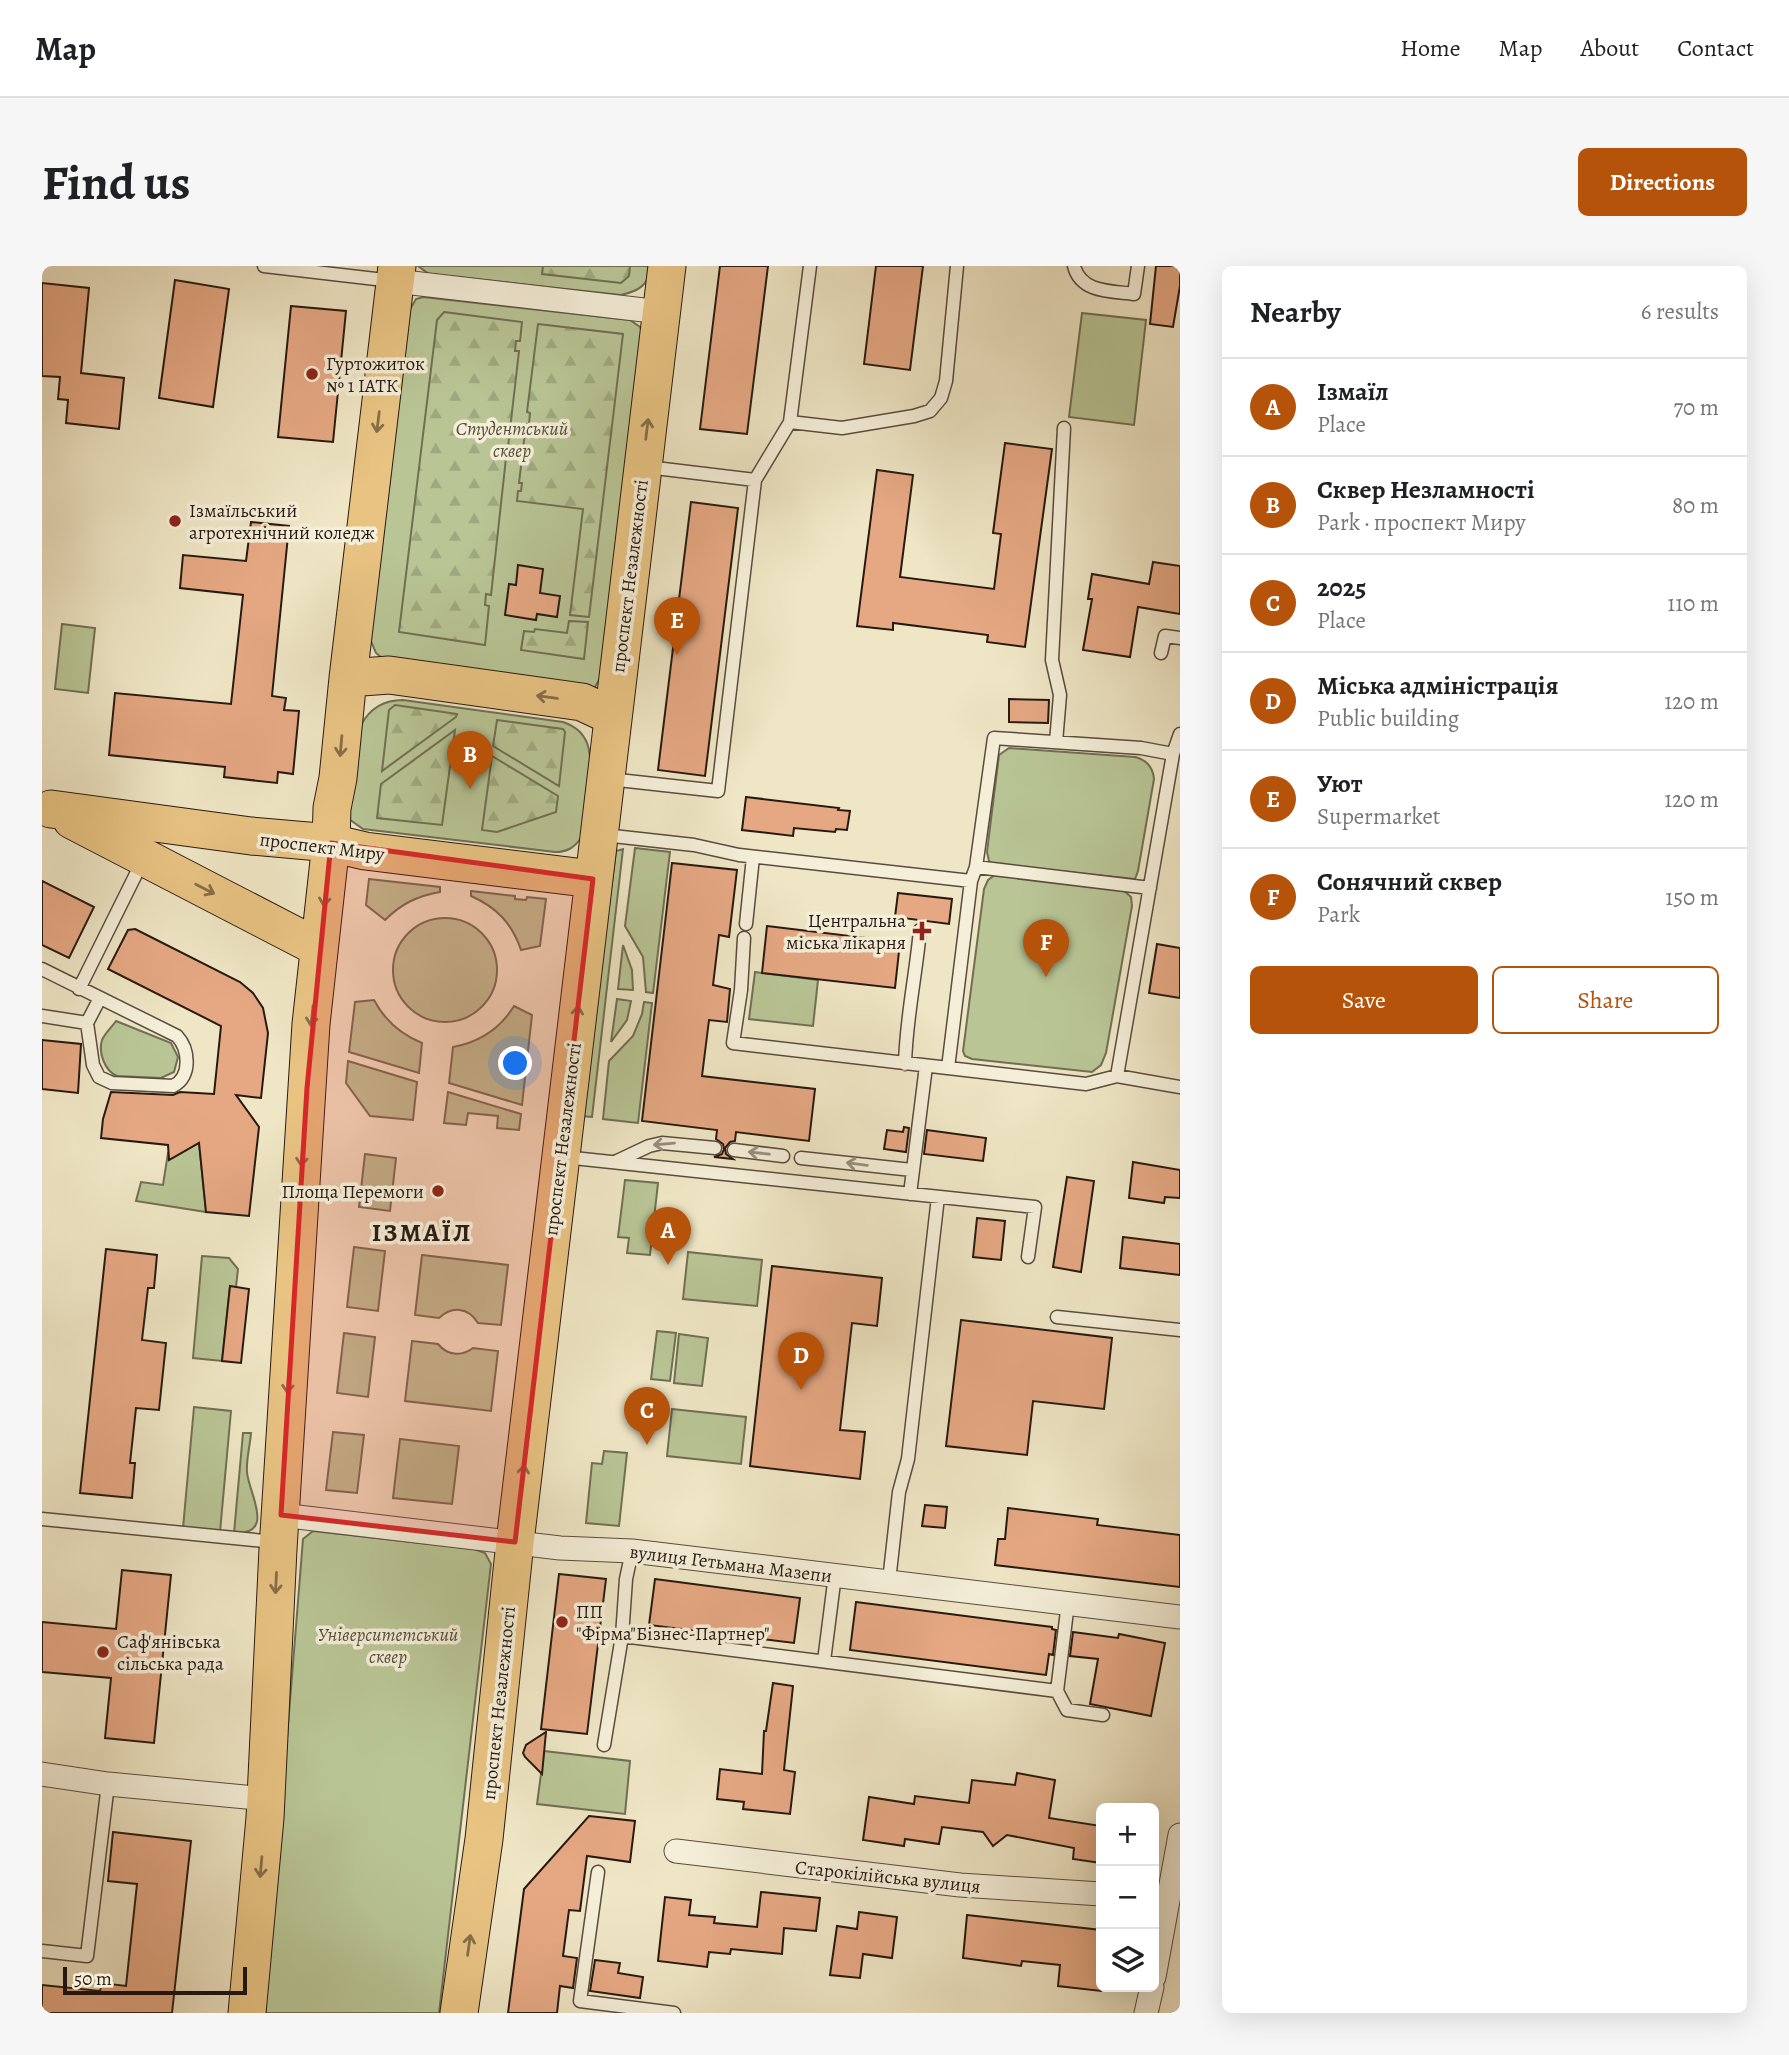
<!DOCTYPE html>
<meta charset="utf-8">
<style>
body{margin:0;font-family:Alegreya,serif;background:#f6f6f6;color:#202124}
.controls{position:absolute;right:21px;bottom:21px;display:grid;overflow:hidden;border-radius:10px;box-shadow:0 7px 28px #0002}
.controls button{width:63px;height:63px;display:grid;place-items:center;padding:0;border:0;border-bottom:2px solid #e0e0e0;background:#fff;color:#202124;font:35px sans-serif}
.scale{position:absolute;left:21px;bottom:18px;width:184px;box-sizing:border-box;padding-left:7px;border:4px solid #271912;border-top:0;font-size:19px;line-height:24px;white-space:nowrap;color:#271912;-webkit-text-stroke:5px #f5efd9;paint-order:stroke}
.you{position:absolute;left:474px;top:798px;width:24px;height:24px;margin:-18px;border:5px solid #fff;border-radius:50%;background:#1a73e8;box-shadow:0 0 0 10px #1a73e833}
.badge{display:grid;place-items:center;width:46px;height:46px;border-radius:50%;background:#b45309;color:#fff;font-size:23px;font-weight:700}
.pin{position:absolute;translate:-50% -58px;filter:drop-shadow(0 2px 4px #0008)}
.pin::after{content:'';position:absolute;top:37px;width:24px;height:21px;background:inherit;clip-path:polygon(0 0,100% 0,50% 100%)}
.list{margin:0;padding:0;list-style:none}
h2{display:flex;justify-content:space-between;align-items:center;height:91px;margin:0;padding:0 28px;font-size:30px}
h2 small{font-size:23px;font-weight:400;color:#757577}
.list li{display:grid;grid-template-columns:46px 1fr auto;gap:21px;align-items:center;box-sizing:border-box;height:98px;padding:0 28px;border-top:2px solid #e0e0e0}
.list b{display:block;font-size:26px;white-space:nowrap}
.list p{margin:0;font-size:23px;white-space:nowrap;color:#757577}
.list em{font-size:23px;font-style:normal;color:#757577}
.actions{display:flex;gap:14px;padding:21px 28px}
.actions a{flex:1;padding:16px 0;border:2px solid #b45309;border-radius:10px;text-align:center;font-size:24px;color:#b45309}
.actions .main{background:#b45309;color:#fff}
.icon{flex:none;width:38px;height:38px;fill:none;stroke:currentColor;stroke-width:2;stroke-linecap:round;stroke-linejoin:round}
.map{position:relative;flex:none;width:1138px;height:1747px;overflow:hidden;border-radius:10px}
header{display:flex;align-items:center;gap:42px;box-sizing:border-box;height:98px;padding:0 35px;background:#fff;border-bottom:2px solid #e0e0e0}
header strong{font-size:33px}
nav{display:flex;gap:38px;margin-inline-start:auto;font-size:24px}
.intro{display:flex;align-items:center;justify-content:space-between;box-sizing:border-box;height:168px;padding:0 42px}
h1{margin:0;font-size:49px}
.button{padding:18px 32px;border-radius:10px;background:#b45309;color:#fff;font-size:24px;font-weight:700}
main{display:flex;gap:42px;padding:0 42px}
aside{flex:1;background:#fff;border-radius:10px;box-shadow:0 7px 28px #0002}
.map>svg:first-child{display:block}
.green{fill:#b9c595;stroke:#706f54;stroke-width:2}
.forest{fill:url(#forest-firs);stroke:#706f54;stroke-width:2}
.building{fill:#e5a883;stroke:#271912;stroke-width:2}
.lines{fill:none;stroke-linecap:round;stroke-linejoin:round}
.service-casing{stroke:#594c3f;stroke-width:15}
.minor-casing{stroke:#594c3f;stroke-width:25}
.primary-casing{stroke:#271912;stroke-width:39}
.service{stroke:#f5efd9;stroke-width:12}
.minor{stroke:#f5efd9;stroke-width:23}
.primary{stroke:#e8c382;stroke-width:37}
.oneway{stroke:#886e4a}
.oneway2{stroke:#988f7f}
.marked{fill:#d62828;fill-opacity:0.2;stroke:#d62828;stroke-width:5;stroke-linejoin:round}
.poi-dot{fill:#8f2418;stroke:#f5efd9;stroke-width:2.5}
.labels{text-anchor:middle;stroke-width:7;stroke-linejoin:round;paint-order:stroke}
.poi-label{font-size:19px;fill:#271912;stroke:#f5efd9;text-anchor:start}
.park-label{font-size:19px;font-style:italic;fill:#534d39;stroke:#f5efd9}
.street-label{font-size:19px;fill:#271912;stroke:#f5efd9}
.district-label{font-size:26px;font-weight:bold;letter-spacing:2px;fill:#271912;stroke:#f5efd9}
</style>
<header>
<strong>Map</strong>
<nav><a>Home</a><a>Map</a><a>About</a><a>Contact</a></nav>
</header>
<div class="intro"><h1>Find us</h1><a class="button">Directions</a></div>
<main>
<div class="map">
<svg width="1138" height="1747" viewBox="0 0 1138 1747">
<defs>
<pattern id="forest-firs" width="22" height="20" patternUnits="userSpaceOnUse" patternTransform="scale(1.75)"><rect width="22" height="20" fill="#b9c595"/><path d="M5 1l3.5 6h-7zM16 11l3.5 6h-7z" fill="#9fa97f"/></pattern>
</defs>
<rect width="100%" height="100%" fill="#efe6c5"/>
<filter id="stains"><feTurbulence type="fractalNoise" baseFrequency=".00286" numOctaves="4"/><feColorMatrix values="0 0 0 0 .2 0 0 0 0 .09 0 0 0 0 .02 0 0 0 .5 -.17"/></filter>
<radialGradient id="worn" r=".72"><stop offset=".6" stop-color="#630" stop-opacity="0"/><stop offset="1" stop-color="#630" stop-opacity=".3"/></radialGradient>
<path class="green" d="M 376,0 L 609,0 C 607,19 597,25 579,29 L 387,8 Z
M 381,31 L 588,54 L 598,61 L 601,67 L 558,412 L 553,421 L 548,424 L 340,392 L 334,387 L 328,373 L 367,45 L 374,33 Z
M 1040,47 L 1104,54 L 1092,159 L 1027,151 Z
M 20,358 L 53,362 L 46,427 L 13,423 Z
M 361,434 L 521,456 C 555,467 549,499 545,527 C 543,542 541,557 539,572 C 532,582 525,586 513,586 L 321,563 L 307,553 L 319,459 C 328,442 342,434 361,434 Z
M 967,482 L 1093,491 C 1105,494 1111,501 1112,513 L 1096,605 L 1093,613 L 951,598 L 947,595 L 945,586 L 957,489 Z
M 593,582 L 628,586 L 611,727 L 604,726 L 601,691 L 583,660 Z
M 581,583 L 550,851 L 539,850 L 574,585 Z
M 953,609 L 1081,624 L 1089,631 L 1090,640 L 1064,787 L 1059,799 L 1050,806 L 930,793 L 923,790 L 921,785 L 942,623 L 946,614 Z
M 327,613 L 398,621 L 398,626 C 375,630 359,638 343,654 L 324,639 Z
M 429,625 L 473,630 L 473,633 L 484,634 L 485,631 L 504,633 L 498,680 L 479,684 C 470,657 454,641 429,630 Z
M351 704a52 52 0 1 1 104 0a52 52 0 1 1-104 0Z
M 581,679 L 590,704 L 591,724 L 576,723 Z
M 713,706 L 776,714 L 771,760 L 707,753 Z
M 575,733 L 589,735 L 585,754 L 569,776 Z
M 332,734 C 343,755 358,768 380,777 L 377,807 L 307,786 L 313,736 Z
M 602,736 L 610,737 L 596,857 L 561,853 L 567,795 L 591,770 L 600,748 Z
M 472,740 L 490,749 L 480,839 L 407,817 L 411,781 C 438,776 458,763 472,740 Z
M 74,755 L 129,777 L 136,791 L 132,806 L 119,812 L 75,810 C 63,805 56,787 60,774 C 63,767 70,761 74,755 Z
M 306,795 L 375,816 L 371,854 L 328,850 L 304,817 Z
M 406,826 L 479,848 L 477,864 L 455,862 L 456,850 L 426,847 L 424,859 L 402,857 Z
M 157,876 L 164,946 L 94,935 L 99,916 L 121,919 L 126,887 L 137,888 Z
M 323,888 L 354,892 L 348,945 L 317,941 Z
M 583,914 L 616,917 L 608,989 L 585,987 L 587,972 L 576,971 Z
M 312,981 L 343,985 L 336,1045 L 305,1041 Z
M 646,986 L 720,994 L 715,1040 L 641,1033 Z
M 380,989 L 466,999 L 459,1059 L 436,1057 C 426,1041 410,1040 397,1052 L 373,1049 Z
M 160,990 L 187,992 L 196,1003 L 194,1021 L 188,1021 L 180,1095 L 151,1092 Z
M 615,1065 L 634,1067 L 628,1115 L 609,1113 Z
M 302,1067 L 333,1071 L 326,1131 L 295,1127 Z
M 637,1068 L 666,1072 L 660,1120 L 632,1117 Z
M 370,1075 L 396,1078 C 405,1089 419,1091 431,1082 L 456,1085 L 449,1145 L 363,1135 Z
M 152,1141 L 189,1145 L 178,1266 L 141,1262 Z
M 630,1143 L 704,1151 L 699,1198 L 625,1190 Z
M 291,1166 L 322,1169 L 315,1227 L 284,1224 Z
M 201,1167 L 209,1167 C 208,1180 204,1194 205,1206 C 206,1226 235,1269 192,1267 Z
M 358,1173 L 417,1180 L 410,1238 L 351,1232 Z
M 562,1185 L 585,1187 L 577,1260 L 544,1257 L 550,1197 L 560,1198 Z
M 271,1265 L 432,1283 L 443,1287 L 449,1298 L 397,1747 L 223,1747 L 261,1273 Z
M 502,1485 L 588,1495 L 583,1548 L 495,1538 Z"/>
<path class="forest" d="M 501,0 L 588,0 L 587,10 L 579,17 L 500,8 Z
M 402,46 L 480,56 L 478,75 L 474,75 L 473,85 L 477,85 L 466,181 L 462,181 L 461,191 L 464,192 L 449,329 L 444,328 L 443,339 L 447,340 L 443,379 L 357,366 L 395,54 Z
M 496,58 L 581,68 L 547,351 L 528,349 L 541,243 L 475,235 L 476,225 L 479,225 L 480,217 L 477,217 L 484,158 L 487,158 L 488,147 L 485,146 Z
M 527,355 L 546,356 L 542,393 L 479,384 L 482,365 L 492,366 L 493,363 L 525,367 Z
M 353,439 L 415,448 L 414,451 L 340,505 L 347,444 Z
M 455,454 L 521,463 L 523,466 L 517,520 L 451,480 Z
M 413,464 L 400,559 L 335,552 L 339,518 Z
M 450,490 L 516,530 L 514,546 L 455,566 L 440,564 Z"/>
<path class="building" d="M 678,0 L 726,0 L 705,168 L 658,163 Z
M 834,0 L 881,0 L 868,104 L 822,98 Z
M 1114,0 L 1138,0 L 1138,20 L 1131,61 L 1108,58 Z
M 133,14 L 187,23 L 171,141 L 117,132 Z
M 0,17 L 47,22 L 39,107 L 82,112 L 77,163 L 24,157 L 26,134 L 16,133 L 18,111 L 0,110 Z
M 249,40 L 304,45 L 291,176 L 236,171 Z
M 963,177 L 1010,183 L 983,381 L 945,376 L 946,369 L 851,357 L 851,364 L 815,360 L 835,204 L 871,209 L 858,311 L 952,323 L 959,268 L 951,267 Z
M 649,236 L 696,242 L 663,510 L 616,504 Z
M 209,256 L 247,260 L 230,430 L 244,432 L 242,444 L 257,445 L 251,508 L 236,506 L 235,517 L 182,511 L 183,501 L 67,489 L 73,427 L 189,438 L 201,329 L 138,322 L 141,289 L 204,295 Z
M 1111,296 L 1138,300 L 1138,348 L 1096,341 L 1088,391 L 1041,384 L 1050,333 L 1046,333 L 1050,308 L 1107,318 Z
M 476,299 L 501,303 L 498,327 L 518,330 L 515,351 L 495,348 L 494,354 L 463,349 L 467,318 L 474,319 Z
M 967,433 L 1007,434 L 1006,457 L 967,456 Z
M 704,531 L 797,542 L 796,544 L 808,545 L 805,564 L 794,563 L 793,566 L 752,562 L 751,570 L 700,564 Z
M 630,597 L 695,604 L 687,671 L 677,669 L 671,719 L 688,723 L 685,756 L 667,754 L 660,810 L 773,823 L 767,875 L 694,866 L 693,875 L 688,876 L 683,882 L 684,888 L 691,893 L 672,891 L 680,888 L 682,883 L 681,878 L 674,873 L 675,864 L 600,855 Z
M 0,615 L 52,641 L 27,692 L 0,679 Z
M 856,627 L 910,633 L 907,658 L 853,651 Z
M 725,660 L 858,676 L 853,722 L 720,707 Z
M 93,663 L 198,716 L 211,727 L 221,742 L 226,767 L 219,832 L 194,829 L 217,861 L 207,950 L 164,946 L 157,877 L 127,894 L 126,879 L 59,872 L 61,853 L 69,826 L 131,829 L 138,826 L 172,828 L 179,760 L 66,703 L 86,664 Z
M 1115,678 L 1138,682 L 1138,732 L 1107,727 Z
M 0,774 L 39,778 L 36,827 L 0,823 Z
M 862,861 L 867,862 L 864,886 L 842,883 L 845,864 L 861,866 Z
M 885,864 L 944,872 L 941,895 L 882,888 Z
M 1091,896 L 1138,904 L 1138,932 L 1123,931 L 1122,937 L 1087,932 Z
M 1025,911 L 1052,915 L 1039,1006 L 1011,1001 Z
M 935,952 L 963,955 L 959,994 L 931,991 Z
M 1081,971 L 1138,978 L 1138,1009 L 1078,1002 Z
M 64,983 L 115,989 L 112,1022 L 106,1022 L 100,1074 L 124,1077 L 117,1144 L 94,1142 L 88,1197 L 93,1197 L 90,1232 L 38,1227 Z
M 730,1000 L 840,1012 L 835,1060 L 810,1057 L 798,1164 L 823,1166 L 818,1213 L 708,1200 Z
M 188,1020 L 207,1023 L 199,1097 L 180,1095 Z
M 919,1054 L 1070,1072 L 1062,1143 L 991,1135 L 985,1189 L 904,1180 Z
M 883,1239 L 905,1241 L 903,1262 L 880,1260 Z
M 966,1242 L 1056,1253 L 1055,1259 L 1138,1269 L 1138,1321 L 953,1299 L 956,1273 L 963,1273 Z
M 80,1304 L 129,1309 L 112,1477 L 63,1472 L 69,1412 L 0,1406 L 0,1356 L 74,1363 Z
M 517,1308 L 564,1313 L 545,1468 L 499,1463 Z
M 613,1313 L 758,1332 L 752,1377 L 607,1359 Z
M 814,1336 L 1010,1361 L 1010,1363 L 1014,1364 L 1011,1389 L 1007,1388 L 1004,1409 L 808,1384 Z
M 1031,1366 L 1076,1372 L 1077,1368 L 1123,1377 L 1109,1450 L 1048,1438 L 1056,1393 L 1028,1390 Z
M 731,1417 L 751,1420 L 742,1504 L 753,1506 L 748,1548 L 701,1543 L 702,1536 L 675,1533 L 678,1503 L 720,1508 L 722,1465 L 724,1465 Z
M 504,1466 L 500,1508 L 483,1491 L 481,1487 L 484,1479 Z
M 975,1507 L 1013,1514 L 1007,1552 L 1059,1560 L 1059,1597 L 1031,1593 L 1032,1582 L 965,1569 L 951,1580 L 941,1566 L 900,1561 L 897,1578 L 863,1573 L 862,1580 L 821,1574 L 827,1531 L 872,1538 L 873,1530 L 927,1537 L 930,1514 L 973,1519 Z
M 547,1550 L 593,1555 L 588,1596 L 545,1590 L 538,1645 L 527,1644 L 521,1690 L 535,1692 L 531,1722 L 518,1720 L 515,1747 L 466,1747 L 482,1623 Z
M 71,1566 L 149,1575 L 130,1747 L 0,1747 L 0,1719 L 58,1725 L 60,1717 L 84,1720 L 95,1618 L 66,1615 Z
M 719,1626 L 778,1632 L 774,1665 L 742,1662 L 740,1688 L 689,1683 L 688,1688 L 667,1686 L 665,1701 L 616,1695 L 623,1631 L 649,1634 L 647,1649 L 673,1651 L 672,1657 L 715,1661 Z
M 817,1646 L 855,1651 L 850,1692 L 821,1688 L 818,1712 L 788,1709 L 795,1660 L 815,1663 Z
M 925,1649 L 1059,1664 L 1059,1725 L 1016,1720 L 1018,1699 L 980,1695 L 979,1700 L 921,1692 Z
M 553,1694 L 578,1697 L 576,1707 L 601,1711 L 598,1732 L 548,1725 Z"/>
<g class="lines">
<g class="service-casing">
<path id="service" d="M 222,0 L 351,15
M 768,0 L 748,156 L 800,162 L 872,150 L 888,145 L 899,132 L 904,115 L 915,0
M 1032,0 C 1039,27 1069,25 1092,28 L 1096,0
M 605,201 L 713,214
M 1119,387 L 1123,370 L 1138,372
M 1014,476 L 1018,429 L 1010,394 L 1022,162
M 567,513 L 676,525 L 713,214 L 748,156
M 562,569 L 652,579 L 697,589 L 929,615
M 934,601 L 1108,622
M 704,658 L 711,591
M 702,672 L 699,724 L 691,777 L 1044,818 L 1075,810 L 1138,821
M 0,703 L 135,770 C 147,783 150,811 131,820 L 70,817 L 57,811 L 51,799 L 45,757 L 58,732
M 37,723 L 101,594
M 0,750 L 45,757
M 863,798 C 864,753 874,709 878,664
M 906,802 L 929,615 L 934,601 L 952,472 L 1099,482 L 1131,488
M 1075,810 L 1131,488 L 1138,468
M 692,884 L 741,890
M 522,891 L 993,941 L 986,991
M 759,892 L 870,904
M 573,896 L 607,880 L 620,877 L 673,882
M 868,928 L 884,800
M 1015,1051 L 1138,1064
M 0,1253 L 233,1276
M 847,1315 L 857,1226 L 866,1193 L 896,931
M 1026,1337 L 1015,1425 L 1025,1444 L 1061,1449
M 580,1370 L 1015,1425
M 782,1395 L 793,1309
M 562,1479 L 580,1370 L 584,1313 L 590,1285
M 556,1606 L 538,1735 L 632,1747
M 0,1685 L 45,1690 L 66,1518"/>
</g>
<g class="minor-casing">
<path id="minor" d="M 353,15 L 619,46
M 239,1249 L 518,1282 L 590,1285 L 1138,1351
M 0,1508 L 66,1518 L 224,1533
M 634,1585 L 918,1619 L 1059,1628
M 1112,1711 L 1138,1569
M 1104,1747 L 1110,1721"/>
</g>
<g class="primary-casing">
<path id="primary" d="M 306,412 L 347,409 L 540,436 L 570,450
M 9,543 L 209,570 L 289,577 L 323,585 L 551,613
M 30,554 L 277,682
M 205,1747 L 223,1552 L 236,1283 L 269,758 L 289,577 L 290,542 L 296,512 L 306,412 L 355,0
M 417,1747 L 442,1573 L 473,1276 L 625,0"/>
</g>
<use href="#service" class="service"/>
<use href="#minor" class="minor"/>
<use href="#primary" class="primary"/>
</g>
<defs><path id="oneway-shaft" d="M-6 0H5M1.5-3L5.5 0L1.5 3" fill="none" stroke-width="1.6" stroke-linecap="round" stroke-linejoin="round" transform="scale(1.75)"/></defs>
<g class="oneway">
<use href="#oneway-shaft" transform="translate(336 156) rotate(97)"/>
<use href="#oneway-shaft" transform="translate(605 163) rotate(-83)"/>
<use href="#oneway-shaft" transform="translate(505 431) rotate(-172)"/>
<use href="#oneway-shaft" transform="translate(299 480) rotate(95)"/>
<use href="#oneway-shaft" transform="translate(163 623) rotate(27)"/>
<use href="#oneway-shaft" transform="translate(283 630) rotate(97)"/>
<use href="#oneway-shaft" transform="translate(270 750) rotate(96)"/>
<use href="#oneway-shaft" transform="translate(535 750) rotate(-83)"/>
<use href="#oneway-shaft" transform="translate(260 890) rotate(94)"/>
<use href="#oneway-shaft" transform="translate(246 1117) rotate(93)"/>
<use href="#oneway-shaft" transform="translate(481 1209) rotate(-83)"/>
<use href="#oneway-shaft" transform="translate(234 1317) rotate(93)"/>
<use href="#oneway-shaft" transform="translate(219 1601) rotate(95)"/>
<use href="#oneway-shaft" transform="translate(427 1679) rotate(-82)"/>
</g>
<g class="oneway2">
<use href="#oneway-shaft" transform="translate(622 878) rotate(175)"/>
<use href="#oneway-shaft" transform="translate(717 887) rotate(-174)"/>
<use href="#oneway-shaft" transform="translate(815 898) rotate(-173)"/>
</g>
<path class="marked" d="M 289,577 L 551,613 L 473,1276 L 239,1249 L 265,822 Z"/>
<g class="poi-dot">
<circle cx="270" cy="108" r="7"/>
<circle cx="133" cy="255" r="7"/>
<path d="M876.5 654.5h7v7h7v7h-7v7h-7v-7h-7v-7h7z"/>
<circle cx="396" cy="925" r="7"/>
<circle cx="520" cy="1356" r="7"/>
<circle cx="61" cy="1386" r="7"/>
</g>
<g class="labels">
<g class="poi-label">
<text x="284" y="104">Гуртожиток<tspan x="284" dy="22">№ 1 ІАТК</tspan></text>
<text x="147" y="251">Ізмаїльський<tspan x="147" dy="22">агротехнічний коледж</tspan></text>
<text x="864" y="661" text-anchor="end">Центральна<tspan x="864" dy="22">міська лікарня</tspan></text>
<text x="382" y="932" text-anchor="end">Площа Перемоги</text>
<text x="534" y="1352">ПП<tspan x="534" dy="22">"Фірма"Бізнес-Партнер"</tspan></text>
<text x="75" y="1382">Саф'янівська<tspan x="75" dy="22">сільська рада</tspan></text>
</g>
<g class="park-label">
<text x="470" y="169">Студентський<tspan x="470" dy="22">сквер</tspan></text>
<text x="346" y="1375">Університетський<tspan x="346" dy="22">сквер</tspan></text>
</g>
<g class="street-label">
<text transform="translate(587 310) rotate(-83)" y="7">проспект Незалежності</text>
<text transform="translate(280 580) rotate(7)" y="7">проспект Миру</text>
<text transform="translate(520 873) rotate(-83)" y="7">проспект Незалежності</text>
<text transform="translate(689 1297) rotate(7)" y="7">вулиця Гетьмана Мазепи</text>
<text transform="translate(456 1437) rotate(-84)" y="7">проспект Незалежності</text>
<text transform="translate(846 1610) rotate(6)" y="7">Старокілійська вулиця</text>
</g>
<g class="district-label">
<text x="380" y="975">ІЗМАЇЛ</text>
</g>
</g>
<rect width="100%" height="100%" filter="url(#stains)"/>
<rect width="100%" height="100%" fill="url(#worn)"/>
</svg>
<div class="controls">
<button>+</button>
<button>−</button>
<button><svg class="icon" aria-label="layers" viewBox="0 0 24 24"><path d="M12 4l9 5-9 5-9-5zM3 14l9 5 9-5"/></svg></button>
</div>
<div class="scale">50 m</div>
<div class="you"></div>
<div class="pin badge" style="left:626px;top:999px">A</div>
<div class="pin badge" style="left:428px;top:523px">B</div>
<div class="pin badge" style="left:605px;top:1179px">C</div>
<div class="pin badge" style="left:759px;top:1124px">D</div>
<div class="pin badge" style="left:635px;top:389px">E</div>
<div class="pin badge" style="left:1004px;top:711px">F</div>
</div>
<aside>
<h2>Nearby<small>6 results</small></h2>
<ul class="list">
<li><span class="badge">A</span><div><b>Ізмаїл</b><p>Place</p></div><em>70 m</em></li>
<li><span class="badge">B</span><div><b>Сквер Незламності</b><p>Park · проспект Миру</p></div><em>80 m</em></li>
<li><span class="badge">C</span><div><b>2025</b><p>Place</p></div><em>110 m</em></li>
<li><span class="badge">D</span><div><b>Міська адміністрація</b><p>Public building</p></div><em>120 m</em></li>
<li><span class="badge">E</span><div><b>Уют</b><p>Supermarket</p></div><em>120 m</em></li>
<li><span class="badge">F</span><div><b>Сонячний сквер</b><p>Park</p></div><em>150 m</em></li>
</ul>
<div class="actions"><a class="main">Save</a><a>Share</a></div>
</aside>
</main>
